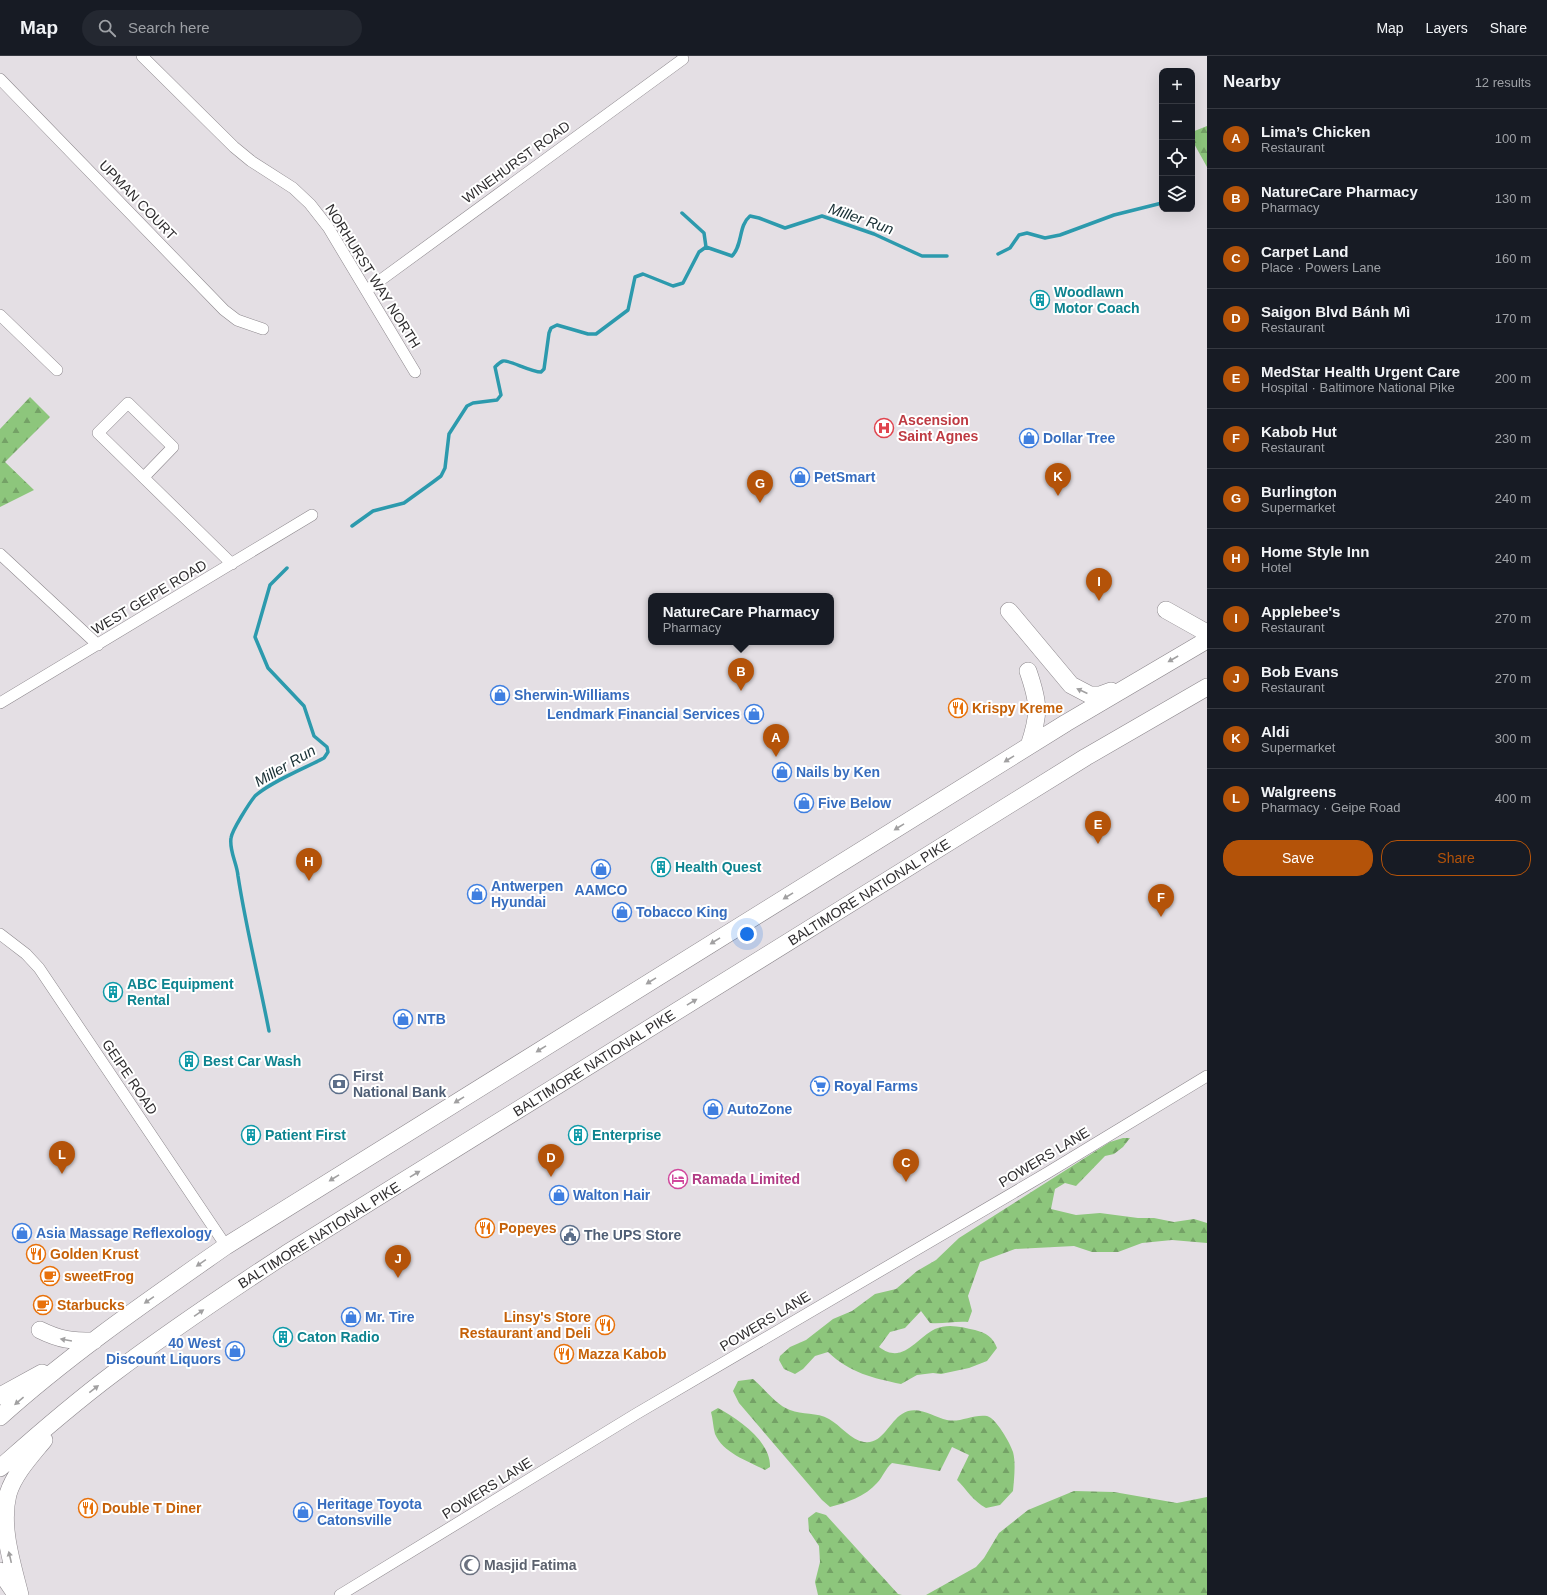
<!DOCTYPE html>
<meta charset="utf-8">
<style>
body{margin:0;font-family:Helvetica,sans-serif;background:#242831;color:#f1f3f6}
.controls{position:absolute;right:12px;top:12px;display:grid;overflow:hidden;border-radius:8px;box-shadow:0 4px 16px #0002}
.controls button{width:36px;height:36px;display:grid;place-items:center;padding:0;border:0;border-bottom:1px solid #363941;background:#171b24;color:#f1f3f6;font:20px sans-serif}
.you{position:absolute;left:747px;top:878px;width:14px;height:14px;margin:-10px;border:3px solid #fff;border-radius:50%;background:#1a73e8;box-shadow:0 0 0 6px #1a73e833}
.badge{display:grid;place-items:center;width:26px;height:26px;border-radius:50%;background:#b45309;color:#fff;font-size:13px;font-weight:700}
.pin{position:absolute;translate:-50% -33px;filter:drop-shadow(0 1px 2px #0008)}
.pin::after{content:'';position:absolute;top:21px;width:14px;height:12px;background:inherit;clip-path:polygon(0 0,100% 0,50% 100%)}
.popup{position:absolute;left:648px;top:537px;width:186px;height:52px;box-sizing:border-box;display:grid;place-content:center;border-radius:8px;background:#171b24;filter:drop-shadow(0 1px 3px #0005);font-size:13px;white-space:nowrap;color:#9ea1a6}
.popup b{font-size:15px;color:#f1f3f6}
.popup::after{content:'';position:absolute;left:50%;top:100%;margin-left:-8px;border:8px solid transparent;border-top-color:#171b24}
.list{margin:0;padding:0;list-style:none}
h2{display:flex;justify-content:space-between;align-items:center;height:52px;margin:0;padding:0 16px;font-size:17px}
h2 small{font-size:13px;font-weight:400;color:#9ea1a6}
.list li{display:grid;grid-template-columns:26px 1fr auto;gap:12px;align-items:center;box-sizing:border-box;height:60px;padding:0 16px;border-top:1px solid #363941}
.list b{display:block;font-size:15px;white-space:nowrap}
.list p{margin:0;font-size:13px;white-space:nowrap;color:#9ea1a6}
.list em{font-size:13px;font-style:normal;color:#9ea1a6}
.actions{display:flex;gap:8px;padding:12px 16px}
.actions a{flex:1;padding:9px 0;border:1px solid #b45309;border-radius:16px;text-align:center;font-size:14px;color:#b45309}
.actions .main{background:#b45309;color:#fff}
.icon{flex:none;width:22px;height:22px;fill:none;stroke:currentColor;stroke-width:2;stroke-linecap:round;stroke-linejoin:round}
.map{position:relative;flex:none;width:1207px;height:1539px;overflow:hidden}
header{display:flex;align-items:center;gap:24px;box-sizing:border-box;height:56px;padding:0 20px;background:#171b24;border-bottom:1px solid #363941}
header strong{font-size:19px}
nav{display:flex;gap:22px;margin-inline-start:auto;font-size:14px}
.search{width:280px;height:36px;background:#242831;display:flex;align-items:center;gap:10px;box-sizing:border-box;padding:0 14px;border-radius:22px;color:#9ea1a6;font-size:15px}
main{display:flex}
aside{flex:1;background:#171b24}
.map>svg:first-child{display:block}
.forest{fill:url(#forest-firs)}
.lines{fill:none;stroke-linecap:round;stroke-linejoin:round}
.stream{stroke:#2c9aad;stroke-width:3.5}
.minor-casing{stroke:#8c878c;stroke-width:12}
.primary-casing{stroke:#8c878c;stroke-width:18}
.minor{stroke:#fff;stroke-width:11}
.primary{stroke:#fff;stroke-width:17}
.oneway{fill:#a1a0a1}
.labels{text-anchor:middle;stroke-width:4;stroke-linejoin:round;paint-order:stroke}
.street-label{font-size:14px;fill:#2f2d2f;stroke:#fff}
.culture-label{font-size:14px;font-weight:bold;fill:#0d838f;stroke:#fff;text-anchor:start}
.health-label{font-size:14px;font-weight:bold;fill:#be3a42;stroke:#fff;text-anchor:start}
.shop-label{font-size:14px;font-weight:bold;fill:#366cbe;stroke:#fff;text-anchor:start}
.food-label{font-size:14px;font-weight:bold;fill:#c56008;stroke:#fff;text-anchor:start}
.service-label{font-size:14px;font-weight:bold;fill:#4e5e75;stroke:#fff;text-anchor:start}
.hotel-label{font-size:14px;font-weight:bold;fill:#b23c85;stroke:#fff;text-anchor:start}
.worship-label{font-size:14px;font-weight:bold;fill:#5b616d;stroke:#fff;text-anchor:start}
.water-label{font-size:15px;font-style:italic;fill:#172e33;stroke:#fff}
</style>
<header>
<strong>Map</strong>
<div class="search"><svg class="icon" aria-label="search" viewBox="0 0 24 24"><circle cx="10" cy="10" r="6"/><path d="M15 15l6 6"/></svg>Search here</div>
<nav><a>Map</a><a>Layers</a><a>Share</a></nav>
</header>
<main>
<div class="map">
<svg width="1207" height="1539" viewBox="0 0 1207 1539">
<defs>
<pattern id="forest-firs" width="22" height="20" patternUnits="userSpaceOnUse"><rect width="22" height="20" fill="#8dc67c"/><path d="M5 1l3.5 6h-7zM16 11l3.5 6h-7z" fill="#74a166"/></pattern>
</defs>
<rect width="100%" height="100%" fill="#e4dfe4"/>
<path class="forest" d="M 1207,70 L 1207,111 L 1192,84 L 1192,76 Z
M 30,341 L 50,361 L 5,406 L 34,434 L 0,451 L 0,373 Z
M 1123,1082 L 1130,1082 L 1123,1091 L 1114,1098 L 1105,1100 L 1076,1130 L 1065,1127 L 1055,1133 L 1051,1153 L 1076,1159 L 1100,1157 L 1138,1162 L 1154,1162 L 1174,1166 L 1194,1163 L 1207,1167 L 1207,1187 L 1172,1184 L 1142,1187 L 1118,1196 L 1092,1196 L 1074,1190 L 1015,1193 L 980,1206 L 968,1240 L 972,1255 L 968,1266 C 955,1265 943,1268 930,1267 L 921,1255 L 905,1272 L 890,1276 L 879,1291 C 903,1309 915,1283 935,1273 C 948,1267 962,1271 975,1274 C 986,1277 993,1281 997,1292 L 987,1305 L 969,1312 L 941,1318 L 933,1317 L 917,1319 L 901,1328 C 873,1322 850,1317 828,1296 L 815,1300 L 803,1313 L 795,1318 L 784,1313 L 779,1304 L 780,1300 L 790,1291 L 806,1284 L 833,1263 L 852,1255 L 875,1238 L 896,1233 L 917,1215 L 936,1204 L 959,1182 L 1110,1086 Z
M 753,1323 C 765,1333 776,1349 790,1354 C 802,1359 817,1356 829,1363 C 840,1369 851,1384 864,1386 C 882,1389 889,1366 902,1358 C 917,1348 933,1361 947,1364 C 960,1367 973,1358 987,1360 C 996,1362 1010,1387 1013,1396 C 1016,1407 1014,1424 1013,1435 L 1000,1449 L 986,1452 C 973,1445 967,1434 957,1424 L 969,1399 L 952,1391 L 940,1415 L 892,1407 C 885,1413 883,1421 877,1427 C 866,1440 846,1447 830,1451 L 822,1444 L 739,1347 L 733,1335 L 738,1325 Z
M 718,1352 C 738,1363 771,1385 770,1411 L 765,1414 C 748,1405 723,1397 715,1378 C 713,1371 713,1363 711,1356 Z
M 1074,1435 L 1114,1436 L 1177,1447 L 1207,1441 L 1207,1539 L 926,1539 L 976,1511 L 984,1502 L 999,1477 L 1028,1454 Z
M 816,1456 L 826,1459 L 898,1538 L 902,1539 L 818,1539 L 815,1526 L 820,1506 L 819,1490 L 809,1475 L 808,1462 Z"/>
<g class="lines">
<path class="stream" d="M 682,157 L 704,177 L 706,191
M 998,198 L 1010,192 L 1019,179 L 1027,177 L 1045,182 L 1060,179 L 1114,159 L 1162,147
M 352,470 L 373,455 L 404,447 L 433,426 L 441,420 L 445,412 L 449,378 L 467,350 L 473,347 L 497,344 L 501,339 L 495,311 C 497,309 500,306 503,305 C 507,303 531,316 541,316 L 544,313 L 549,277 L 551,272 L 557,269 L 588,278 L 596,278 L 628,254 L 635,221 L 643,218 L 673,230 L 683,227 L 699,196 L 706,191 L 732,200 C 743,189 738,170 750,160 L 759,162 L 785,172 L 822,160 L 874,178 L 922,200 L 947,200
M 269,975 C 259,923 246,872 238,820 C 237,807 229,795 231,782 C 232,774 250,746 255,740 C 270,726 305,712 324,702 L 328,696 L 327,691 L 314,680 L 304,650 L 268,612 L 255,581 L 270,529 L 287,512"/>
<g class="minor-casing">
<path id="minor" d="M 142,0 L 234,91 L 251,105 L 293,132 L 310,148 L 328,171 L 415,316
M 0,23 L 224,254 L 237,264 L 263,273
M 367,234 L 683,3
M 0,259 L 57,314
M 144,421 L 173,391 L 128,347 L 98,377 L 232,508
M 0,498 L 98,589
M 0,647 L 312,459
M 0,878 L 26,898 L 39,912 L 226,1190
M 340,1539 L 636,1358 L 1047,1117 L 1207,1020"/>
</g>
<g class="primary-casing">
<path id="primary" d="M 1166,554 L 1207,577
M 1009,555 L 1071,629 L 1090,639 L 1100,639 L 1111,635
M 1028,615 C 1039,647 1040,657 1029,690
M 40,1274 C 60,1284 72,1285 94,1285
M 0,1340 L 42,1317
M 0,1361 C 70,1298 149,1244 226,1190 L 1066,667 L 1207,584
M 0,1412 C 37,1379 74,1347 114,1317 C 170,1275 228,1236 286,1198 L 1086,701 L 1207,631
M 0,1515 L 15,1537
M 20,1539 C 12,1507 0,1471 8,1438 C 14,1418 31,1400 44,1384"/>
</g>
<use href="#minor" class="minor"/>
<use href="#primary" class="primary"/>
</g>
<defs><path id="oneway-solid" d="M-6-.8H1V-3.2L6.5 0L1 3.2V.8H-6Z"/></defs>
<g class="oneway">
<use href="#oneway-solid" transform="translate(1173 603) rotate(150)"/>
<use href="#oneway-solid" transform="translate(1082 635) rotate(-155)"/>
<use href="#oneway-solid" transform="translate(1009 703) rotate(148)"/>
<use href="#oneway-solid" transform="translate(899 771) rotate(148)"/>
<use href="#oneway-solid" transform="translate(788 840) rotate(148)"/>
<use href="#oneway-solid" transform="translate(715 885) rotate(148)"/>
<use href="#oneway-solid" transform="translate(651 925) rotate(148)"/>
<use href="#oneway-solid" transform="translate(692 946) rotate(-31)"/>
<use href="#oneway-solid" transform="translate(541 993) rotate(148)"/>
<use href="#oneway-solid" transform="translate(459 1044) rotate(148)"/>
<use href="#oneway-solid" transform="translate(415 1118) rotate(-31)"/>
<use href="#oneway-solid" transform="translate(334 1122) rotate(148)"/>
<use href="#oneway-solid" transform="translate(201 1207) rotate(145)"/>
<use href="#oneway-solid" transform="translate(149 1244) rotate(145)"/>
<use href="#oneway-solid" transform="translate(199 1257) rotate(-34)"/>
<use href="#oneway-solid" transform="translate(66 1284) rotate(-170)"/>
<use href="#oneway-solid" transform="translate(94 1333) rotate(-38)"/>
<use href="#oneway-solid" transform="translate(19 1345) rotate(140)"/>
<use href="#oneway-solid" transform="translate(10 1501) rotate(-103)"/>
</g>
<defs>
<g id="building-ring" transform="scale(1)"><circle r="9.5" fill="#fff" stroke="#0f9aa8" stroke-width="1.5"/><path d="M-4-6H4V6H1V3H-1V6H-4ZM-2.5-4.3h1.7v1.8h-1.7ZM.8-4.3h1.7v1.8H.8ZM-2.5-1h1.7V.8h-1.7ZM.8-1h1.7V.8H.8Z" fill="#0f9aa8"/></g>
<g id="hospital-ring" transform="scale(1)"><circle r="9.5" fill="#fff" stroke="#e0444e" stroke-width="1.5"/><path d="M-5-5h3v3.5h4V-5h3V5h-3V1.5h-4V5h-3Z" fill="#e0444e"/></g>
<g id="shop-ring" transform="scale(1)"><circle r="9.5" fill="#fff" stroke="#3f7fe0" stroke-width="1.5"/><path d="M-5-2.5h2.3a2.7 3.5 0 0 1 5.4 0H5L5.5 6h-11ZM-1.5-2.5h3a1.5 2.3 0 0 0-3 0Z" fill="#3f7fe0"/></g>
<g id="restaurant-ring" transform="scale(1)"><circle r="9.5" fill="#fff" stroke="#e8710a" stroke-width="1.5"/><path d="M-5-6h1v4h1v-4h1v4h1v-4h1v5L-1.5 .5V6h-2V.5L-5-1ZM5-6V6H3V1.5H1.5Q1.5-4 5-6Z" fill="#e8710a"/></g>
<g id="bank-ring" transform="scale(1)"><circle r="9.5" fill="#fff" stroke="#5c6f8a" stroke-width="1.5"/><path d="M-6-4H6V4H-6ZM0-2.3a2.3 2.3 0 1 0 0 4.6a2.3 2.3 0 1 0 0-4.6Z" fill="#5c6f8a"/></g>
<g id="supermarket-ring" transform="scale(1)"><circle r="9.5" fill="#fff" stroke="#3f7fe0" stroke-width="1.5"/><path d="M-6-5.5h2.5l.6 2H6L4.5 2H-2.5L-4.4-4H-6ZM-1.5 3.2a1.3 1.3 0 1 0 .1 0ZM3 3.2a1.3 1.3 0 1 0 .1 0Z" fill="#3f7fe0"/></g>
<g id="hotel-ring" transform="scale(1)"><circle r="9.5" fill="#fff" stroke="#d1479c" stroke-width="1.5"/><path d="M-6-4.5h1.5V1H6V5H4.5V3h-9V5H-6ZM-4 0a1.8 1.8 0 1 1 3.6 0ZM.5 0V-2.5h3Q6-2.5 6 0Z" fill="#d1479c"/></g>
<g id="civic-ring" transform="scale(1)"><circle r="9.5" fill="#fff" stroke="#5c6f8a" stroke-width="1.5"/><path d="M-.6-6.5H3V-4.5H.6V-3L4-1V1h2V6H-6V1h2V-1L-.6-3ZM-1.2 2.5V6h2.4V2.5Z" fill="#5c6f8a"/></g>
<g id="cafe-ring" transform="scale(1)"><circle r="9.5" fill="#fff" stroke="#e8710a" stroke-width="1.5"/><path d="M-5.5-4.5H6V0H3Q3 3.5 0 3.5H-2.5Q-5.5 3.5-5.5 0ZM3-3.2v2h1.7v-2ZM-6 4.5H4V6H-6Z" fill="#e8710a"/></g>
<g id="mosque-ring" transform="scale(1)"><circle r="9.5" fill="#fff" stroke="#6b7280" stroke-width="1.5"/><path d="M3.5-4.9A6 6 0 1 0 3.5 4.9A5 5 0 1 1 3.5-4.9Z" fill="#6b7280"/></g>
</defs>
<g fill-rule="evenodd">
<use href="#building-ring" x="1040" y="244"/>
<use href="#hospital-ring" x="884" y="372"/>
<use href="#shop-ring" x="1029" y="382"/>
<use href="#shop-ring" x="800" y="421"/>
<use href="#shop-ring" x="500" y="639"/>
<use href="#restaurant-ring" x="958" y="652"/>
<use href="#shop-ring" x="754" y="658"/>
<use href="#shop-ring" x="782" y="716"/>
<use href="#shop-ring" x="804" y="747"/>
<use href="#building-ring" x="661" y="811"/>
<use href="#shop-ring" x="601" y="813"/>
<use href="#shop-ring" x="477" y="838"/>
<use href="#shop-ring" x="622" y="856"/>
<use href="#building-ring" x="113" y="936"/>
<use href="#shop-ring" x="403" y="963"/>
<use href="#building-ring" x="189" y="1005"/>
<use href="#bank-ring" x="339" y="1028"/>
<use href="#supermarket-ring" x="820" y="1030"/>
<use href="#shop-ring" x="713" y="1053"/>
<use href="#building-ring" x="251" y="1079"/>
<use href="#building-ring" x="578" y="1079"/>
<use href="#hotel-ring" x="678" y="1123"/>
<use href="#shop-ring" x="559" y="1139"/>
<use href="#restaurant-ring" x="485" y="1172"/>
<use href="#shop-ring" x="22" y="1177"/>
<use href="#civic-ring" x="570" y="1179"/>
<use href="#restaurant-ring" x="36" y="1198"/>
<use href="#cafe-ring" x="50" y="1220"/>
<use href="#cafe-ring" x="43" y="1249"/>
<use href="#shop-ring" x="351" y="1261"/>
<use href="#restaurant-ring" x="605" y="1269"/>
<use href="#building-ring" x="283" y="1281"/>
<use href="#shop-ring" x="235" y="1295"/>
<use href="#restaurant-ring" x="564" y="1298"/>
<use href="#restaurant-ring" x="88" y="1452"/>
<use href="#shop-ring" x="303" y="1456"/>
<use href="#mosque-ring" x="470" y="1509"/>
</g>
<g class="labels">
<g class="street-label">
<text transform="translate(516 106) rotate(-36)" y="5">WINEHURST ROAD</text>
<text transform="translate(138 144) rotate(46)" y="5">UPMAN COURT</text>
<text transform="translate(373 220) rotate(58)" y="5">NORHURST WAY NORTH</text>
<text transform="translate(149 541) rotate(-31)" y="5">WEST GEIPE ROAD</text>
<text transform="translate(869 836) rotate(-32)" y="5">BALTIMORE NATIONAL PIKE</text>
<text transform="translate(594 1007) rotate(-32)" y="5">BALTIMORE NATIONAL PIKE</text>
<text transform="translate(130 1021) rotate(56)" y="5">GEIPE ROAD</text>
<text transform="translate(1044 1101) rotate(-31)" y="5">POWERS LANE</text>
<text transform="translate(319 1179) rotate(-32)" y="5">BALTIMORE NATIONAL PIKE</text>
<text transform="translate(765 1265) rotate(-31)" y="5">POWERS LANE</text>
<text transform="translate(487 1432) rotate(-32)" y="5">POWERS LANE</text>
</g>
<g class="culture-label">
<text x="1054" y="241">Woodlawn<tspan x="1054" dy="16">Motor Coach</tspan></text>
<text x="675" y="816">Health Quest</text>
<text x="127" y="933">ABC Equipment<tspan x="127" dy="16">Rental</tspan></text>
<text x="203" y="1010">Best Car Wash</text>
<text x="265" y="1084">Patient First</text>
<text x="592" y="1084">Enterprise</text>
<text x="297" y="1286">Caton Radio</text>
</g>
<g class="health-label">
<text x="898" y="369">Ascension<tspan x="898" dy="16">Saint Agnes</tspan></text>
</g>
<g class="shop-label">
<text x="1043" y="387">Dollar Tree</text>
<text x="814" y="426">PetSmart</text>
<text x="514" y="644">Sherwin-Williams</text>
<text x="740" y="663" text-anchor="end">Lendmark Financial Services</text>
<text x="796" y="721">Nails by Ken</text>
<text x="818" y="752">Five Below</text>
<text x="491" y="835">Antwerpen<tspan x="491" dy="16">Hyundai</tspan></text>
<text x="601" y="839" text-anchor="middle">AAMCO</text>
<text x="636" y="861">Tobacco King</text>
<text x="417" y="968">NTB</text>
<text x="834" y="1035">Royal Farms</text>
<text x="727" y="1058">AutoZone</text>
<text x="573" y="1144">Walton Hair</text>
<text x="36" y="1182">Asia Massage Reflexology</text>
<text x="365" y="1266">Mr. Tire</text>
<text x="221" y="1292" text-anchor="end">40 West<tspan x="221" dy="16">Discount Liquors</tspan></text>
<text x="317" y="1453">Heritage Toyota<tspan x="317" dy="16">Catonsville</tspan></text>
</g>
<g class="food-label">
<text x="972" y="657">Krispy Kreme</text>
<text x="499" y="1177">Popeyes</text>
<text x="50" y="1203">Golden Krust</text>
<text x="64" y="1225">sweetFrog</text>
<text x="57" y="1254">Starbucks</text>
<text x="591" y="1266" text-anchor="end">Linsy's Store<tspan x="591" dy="16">Restaurant and Deli</tspan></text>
<text x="578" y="1303">Mazza Kabob</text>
<text x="102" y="1457">Double T Diner</text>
</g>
<g class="service-label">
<text x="353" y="1025">First<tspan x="353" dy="16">National Bank</tspan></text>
<text x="584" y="1184">The UPS Store</text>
</g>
<g class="hotel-label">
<text x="692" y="1128">Ramada Limited</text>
</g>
<g class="worship-label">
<text x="484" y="1514">Masjid Fatima</text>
</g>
<g class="water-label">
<text transform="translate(861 163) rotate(19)" y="5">Miller Run</text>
<text transform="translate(285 710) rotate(-30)" y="5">Miller Run</text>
</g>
</g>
</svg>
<div class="controls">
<button>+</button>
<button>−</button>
<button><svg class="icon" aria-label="locate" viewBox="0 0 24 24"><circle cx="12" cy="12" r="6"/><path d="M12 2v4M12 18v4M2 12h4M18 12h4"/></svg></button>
<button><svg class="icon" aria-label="layers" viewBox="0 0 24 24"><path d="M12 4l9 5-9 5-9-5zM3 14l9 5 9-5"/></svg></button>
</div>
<div class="you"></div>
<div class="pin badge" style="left:776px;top:701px">A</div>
<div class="pin badge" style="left:741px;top:635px">B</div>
<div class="popup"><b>NatureCare Pharmacy</b>Pharmacy</div>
<div class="pin badge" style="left:906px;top:1126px">C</div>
<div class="pin badge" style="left:551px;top:1121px">D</div>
<div class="pin badge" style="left:1098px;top:788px">E</div>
<div class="pin badge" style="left:1161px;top:861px">F</div>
<div class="pin badge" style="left:760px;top:447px">G</div>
<div class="pin badge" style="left:309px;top:825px">H</div>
<div class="pin badge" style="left:1099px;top:545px">I</div>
<div class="pin badge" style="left:398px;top:1222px">J</div>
<div class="pin badge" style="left:1058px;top:440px">K</div>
<div class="pin badge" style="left:62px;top:1118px">L</div>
</div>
<aside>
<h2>Nearby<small>12 results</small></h2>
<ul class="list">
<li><span class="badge">A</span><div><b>Lima’s Chicken</b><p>Restaurant</p></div><em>100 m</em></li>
<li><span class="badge">B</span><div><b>NatureCare Pharmacy</b><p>Pharmacy</p></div><em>130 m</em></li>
<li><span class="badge">C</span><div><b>Carpet Land</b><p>Place · Powers Lane</p></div><em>160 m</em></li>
<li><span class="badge">D</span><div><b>Saigon Blvd Bánh Mì</b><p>Restaurant</p></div><em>170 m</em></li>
<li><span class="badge">E</span><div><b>MedStar Health Urgent Care</b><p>Hospital · Baltimore National Pike</p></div><em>200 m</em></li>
<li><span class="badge">F</span><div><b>Kabob Hut</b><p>Restaurant</p></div><em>230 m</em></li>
<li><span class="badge">G</span><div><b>Burlington</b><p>Supermarket</p></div><em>240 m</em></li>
<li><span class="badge">H</span><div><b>Home Style Inn</b><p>Hotel</p></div><em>240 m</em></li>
<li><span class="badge">I</span><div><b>Applebee's</b><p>Restaurant</p></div><em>270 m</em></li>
<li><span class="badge">J</span><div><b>Bob Evans</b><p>Restaurant</p></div><em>270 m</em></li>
<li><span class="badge">K</span><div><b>Aldi</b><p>Supermarket</p></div><em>300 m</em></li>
<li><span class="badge">L</span><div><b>Walgreens</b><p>Pharmacy · Geipe Road</p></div><em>400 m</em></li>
</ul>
<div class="actions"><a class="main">Save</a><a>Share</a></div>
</aside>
</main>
